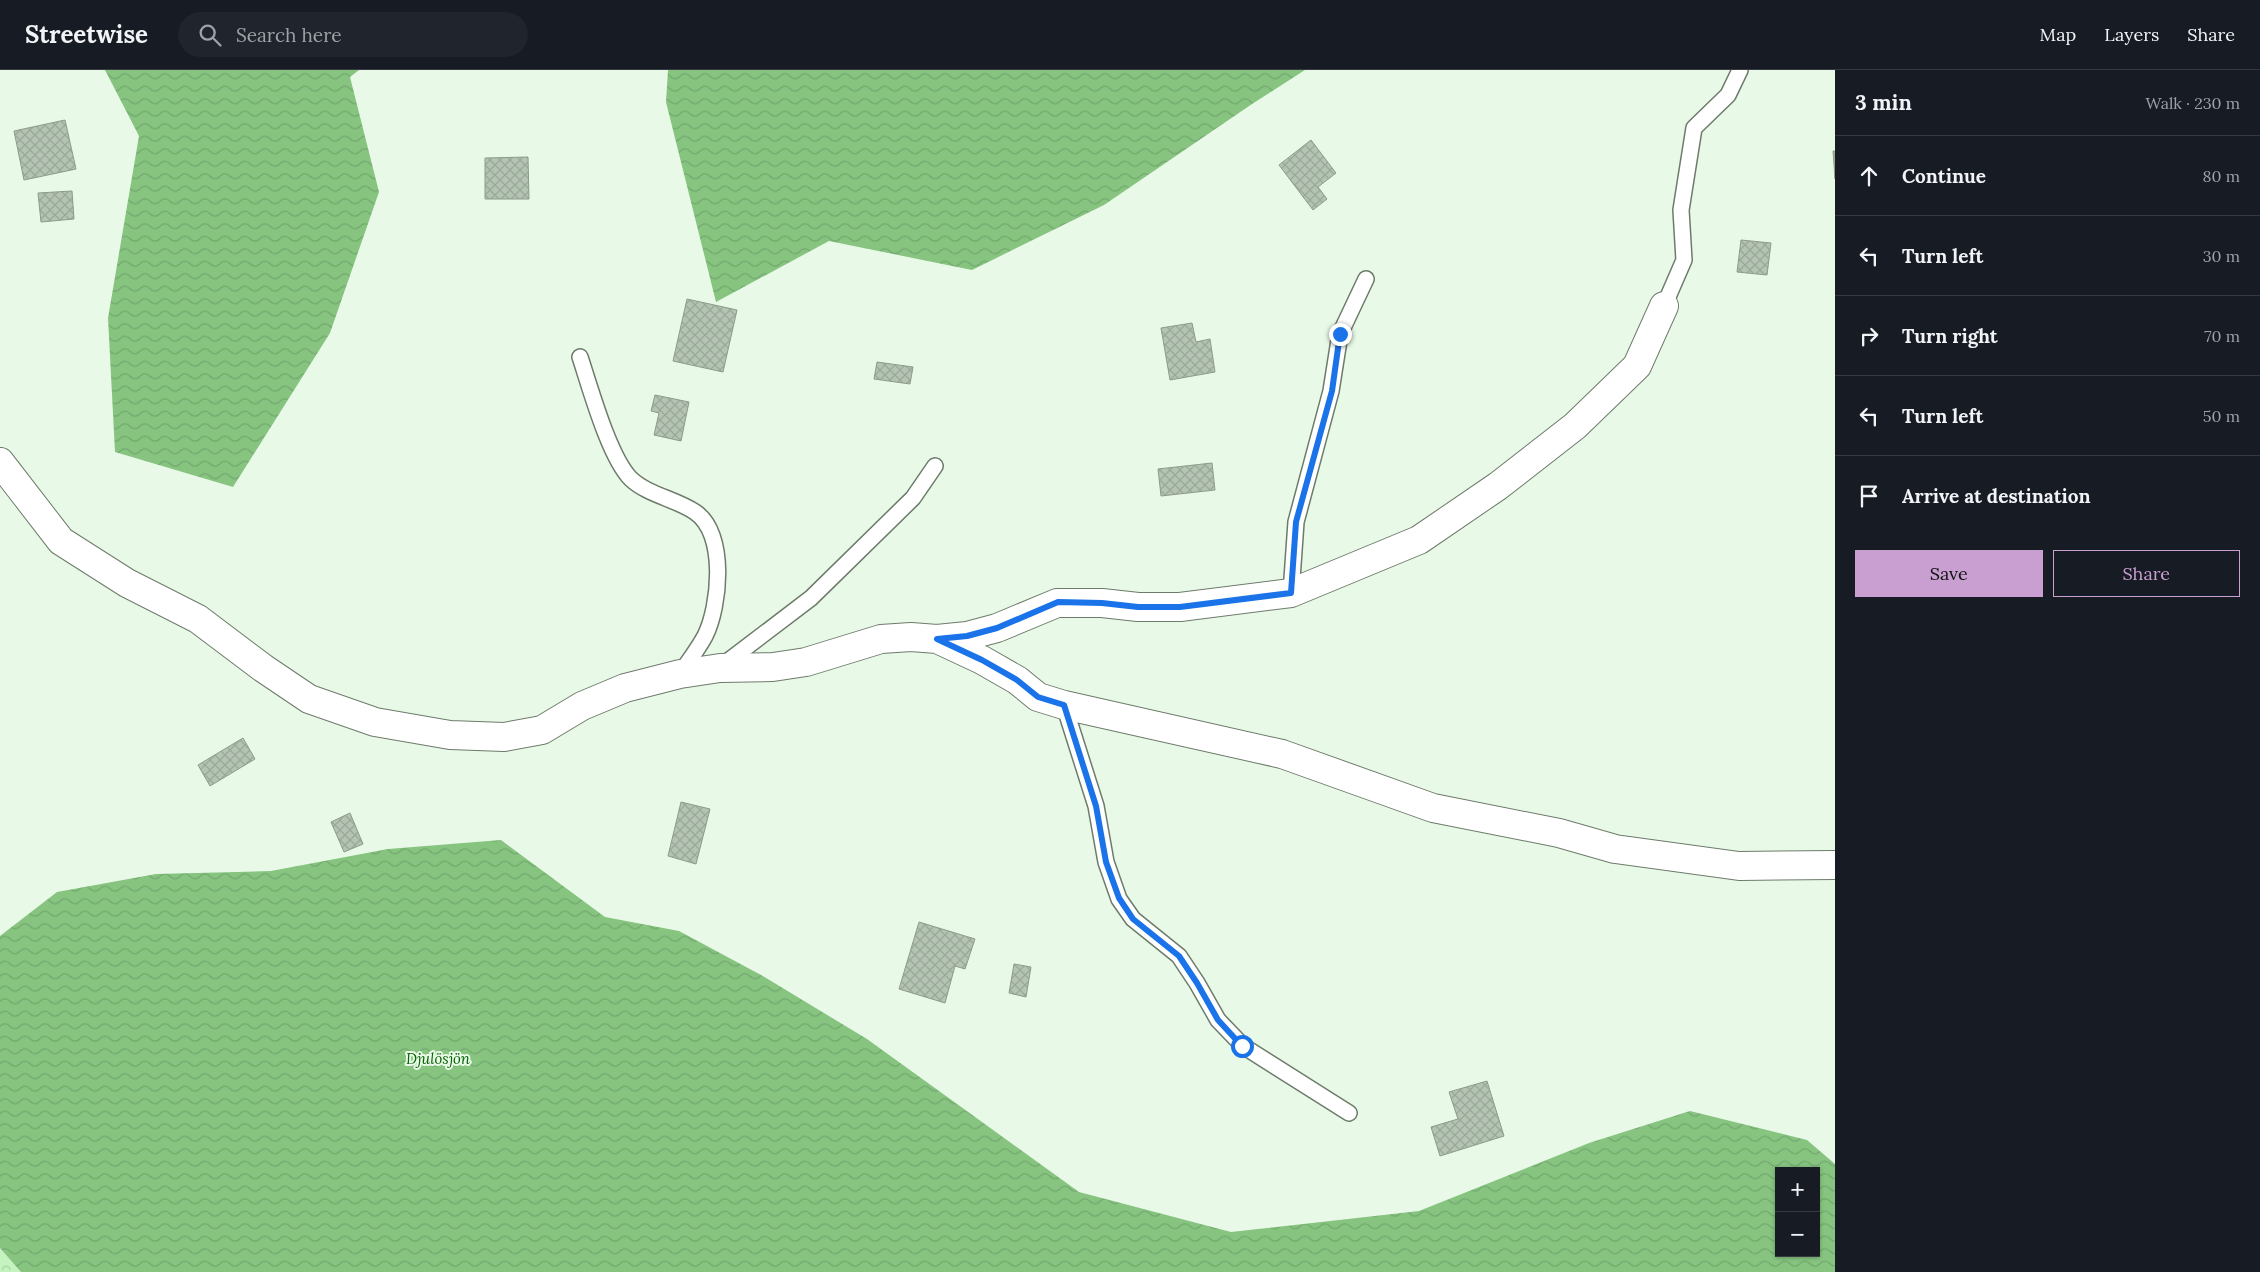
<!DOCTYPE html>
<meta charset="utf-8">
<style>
body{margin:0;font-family:Lora,serif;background:#20242c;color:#f1f3f6}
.controls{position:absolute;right:15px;bottom:15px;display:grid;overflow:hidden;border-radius:0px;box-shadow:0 1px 4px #0004}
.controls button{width:45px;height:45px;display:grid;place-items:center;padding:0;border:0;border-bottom:1px solid #363941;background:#171b24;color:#f1f3f6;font:25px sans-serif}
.stop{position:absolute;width:15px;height:15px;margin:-11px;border:4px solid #1a73e8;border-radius:50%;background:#fff}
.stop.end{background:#1a73e8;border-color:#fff;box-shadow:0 1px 5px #0008}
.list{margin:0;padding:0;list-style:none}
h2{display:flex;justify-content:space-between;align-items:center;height:65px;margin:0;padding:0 20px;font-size:21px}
h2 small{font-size:16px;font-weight:400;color:#9ea1a6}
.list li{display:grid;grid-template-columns:32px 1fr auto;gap:15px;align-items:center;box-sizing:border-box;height:80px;padding:0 20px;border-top:1px solid #363941}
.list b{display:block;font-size:19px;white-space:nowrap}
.list em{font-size:16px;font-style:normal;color:#9ea1a6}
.actions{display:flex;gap:10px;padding:15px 20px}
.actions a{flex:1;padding:11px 0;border:1px solid #c89fd0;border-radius:0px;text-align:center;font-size:18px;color:#c89fd0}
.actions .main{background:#c89fd0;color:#111}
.icon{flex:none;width:28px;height:28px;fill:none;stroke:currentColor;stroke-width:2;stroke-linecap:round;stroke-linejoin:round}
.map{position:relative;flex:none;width:1835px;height:1202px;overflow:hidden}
header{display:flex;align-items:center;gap:30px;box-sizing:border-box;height:70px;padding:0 25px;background:#171b24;border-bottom:1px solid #363941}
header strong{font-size:24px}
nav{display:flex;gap:28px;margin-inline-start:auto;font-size:18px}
.search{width:350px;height:45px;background:#20242c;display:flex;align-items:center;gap:12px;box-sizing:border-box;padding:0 18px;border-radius:28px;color:#9ea1a6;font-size:19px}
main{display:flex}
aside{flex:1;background:#171b24}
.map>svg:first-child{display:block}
.forest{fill:url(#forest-crowns)}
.water{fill:url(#water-waves);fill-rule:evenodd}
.building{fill:url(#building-cross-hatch);stroke:#8c9b8a}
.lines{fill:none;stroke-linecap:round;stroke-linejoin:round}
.lane-casing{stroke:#6d7b6b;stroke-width:18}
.street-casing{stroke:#6d7b6b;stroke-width:30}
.lane{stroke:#fff;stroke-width:15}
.street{stroke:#fff;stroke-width:28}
.route{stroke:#1a73e8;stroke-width:6}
.labels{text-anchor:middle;stroke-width:4;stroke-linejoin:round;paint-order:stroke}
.water-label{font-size:15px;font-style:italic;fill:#086305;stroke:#e9f9e7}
</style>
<header>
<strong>Streetwise</strong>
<div class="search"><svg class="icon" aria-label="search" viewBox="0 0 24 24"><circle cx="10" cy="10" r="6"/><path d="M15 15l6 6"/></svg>Search here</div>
<nav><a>Map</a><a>Layers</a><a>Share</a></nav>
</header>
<main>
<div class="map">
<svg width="1835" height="1202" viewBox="0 0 1835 1202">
<defs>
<pattern id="forest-crowns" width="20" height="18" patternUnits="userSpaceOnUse" patternTransform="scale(1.25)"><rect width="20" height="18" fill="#c4f3bf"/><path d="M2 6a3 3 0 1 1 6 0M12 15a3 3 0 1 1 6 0" fill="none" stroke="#a8d0a3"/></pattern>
<pattern id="water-waves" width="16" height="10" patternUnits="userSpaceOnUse" patternTransform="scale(1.25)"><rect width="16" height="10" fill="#86c480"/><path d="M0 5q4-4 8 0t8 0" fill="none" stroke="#73a86e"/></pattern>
<pattern id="building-cross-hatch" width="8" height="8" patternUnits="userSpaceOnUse" patternTransform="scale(1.25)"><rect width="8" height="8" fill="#b4c4b3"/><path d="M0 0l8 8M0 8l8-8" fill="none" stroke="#9aa899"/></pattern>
</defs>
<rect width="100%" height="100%" fill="#e9f9e7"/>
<path class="forest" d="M 0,1178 L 21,1202 L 0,1202 Z"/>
<path class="water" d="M 105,0 L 359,0 L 350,7 L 379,122 L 330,263 L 233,417 L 115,382 L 108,248 L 139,66 Z
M 668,0 L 1305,0 L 1252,34 L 1104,135 L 972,200 L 829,171 L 716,232 L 666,32 Z
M 501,770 L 605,847 L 679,861 L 761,905 L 867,969 L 1079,1122 L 1231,1162 L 1419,1141 L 1589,1073 L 1690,1041 L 1807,1070 L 1835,1094 L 1835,1202 L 21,1202 L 0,1178 L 0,866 L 57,822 L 156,804 L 271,801 L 388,779 ZM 1779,1101 L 1816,1101 L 1816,1183 L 1779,1183 Z"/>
<path class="building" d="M 65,50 L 76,99 L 24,110 L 14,61 Z
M 1311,70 L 1336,103 L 1318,117 L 1327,129 L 1313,140 L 1279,95 Z
M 1833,81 L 1835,81 L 1835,109 Z
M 528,87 L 529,129 L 485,129 L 485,88 Z
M 72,121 L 74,149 L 41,152 L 38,123 Z
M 1741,170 L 1771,173 L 1767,205 L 1737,202 Z
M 687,229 L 737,240 L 723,302 L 673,291 Z
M 1192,253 L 1196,272 L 1210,269 L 1215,302 L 1170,310 L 1161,258 Z
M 877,292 L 913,297 L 910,314 L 874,309 Z
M 655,325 L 689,332 L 681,371 L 654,365 L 659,343 L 651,341 Z
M 1212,393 L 1215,420 L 1161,426 L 1158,399 Z
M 243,668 L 255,689 L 210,716 L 198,695 Z
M 681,732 L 710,739 L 696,794 L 668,786 Z
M 350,743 L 363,774 L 344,782 L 331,752 Z
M 919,852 L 975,869 L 965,899 L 955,896 L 945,933 L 899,919 Z
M 1014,894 L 1031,897 L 1026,927 L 1009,923 Z
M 1487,1011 L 1504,1066 L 1440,1086 L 1431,1057 L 1458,1049 L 1449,1022 Z"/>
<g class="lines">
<g class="lane-casing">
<path id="lane" d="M 1664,236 L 1684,190 L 1681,140 L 1694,58 L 1728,25 L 1740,0
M 580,287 C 590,317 609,387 631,409 C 648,425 676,429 695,442 C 727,463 720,536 705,566 C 698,579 688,592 680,604
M 1291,523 L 1296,452 L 1331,321 L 1340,264 L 1366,209
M 723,595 L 811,528 L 913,428 L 935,396
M 1064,635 L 1096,736 L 1106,792 L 1119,829 L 1133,849 L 1179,886 L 1197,913 L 1218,950 L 1243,976 L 1349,1043"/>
</g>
<g class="street-casing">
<path id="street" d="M 0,392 L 61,471 L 127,513 L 198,549 L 263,598 L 309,629 L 375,652 L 450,665 L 504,667 L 542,660 L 582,636 L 625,618 L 680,604 L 720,598 L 773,597 L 806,592 L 881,569 L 911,567 L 937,569 L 982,590 L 1017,610 L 1038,627 L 1064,635 L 1282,684 L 1433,738 L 1559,763 L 1615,779 L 1739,796 L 1835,795
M 937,569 L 967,566 L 997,558 L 1057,533 L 1102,533 L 1138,537 L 1180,537 L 1291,523 L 1419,470 L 1498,416 L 1575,356 L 1637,296 L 1664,236"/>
</g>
<use href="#lane" class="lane"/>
<use href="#street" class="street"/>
</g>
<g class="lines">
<path class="route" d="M 1242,976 L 1218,950 L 1197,913 L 1179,886 L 1133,849 L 1119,828 L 1106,792 L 1096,736 L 1064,635 L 1038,627 L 1017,610 L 982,590 L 937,569 L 967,566 L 997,558 L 1058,532 L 1102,533 L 1138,537 L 1180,537 L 1291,523 L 1296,452 L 1332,321 L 1340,264"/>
</g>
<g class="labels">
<g class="water-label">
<text x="438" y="994">Djulösjön</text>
</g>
</g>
</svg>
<div class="controls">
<button>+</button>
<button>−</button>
</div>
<div class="stop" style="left:1242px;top:976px"></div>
<div class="stop end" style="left:1340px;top:264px"></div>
</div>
<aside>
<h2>3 min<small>Walk · 230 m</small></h2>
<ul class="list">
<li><svg class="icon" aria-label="ahead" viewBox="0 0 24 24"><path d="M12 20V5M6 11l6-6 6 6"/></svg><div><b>Continue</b></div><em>80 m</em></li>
<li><svg class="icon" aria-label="left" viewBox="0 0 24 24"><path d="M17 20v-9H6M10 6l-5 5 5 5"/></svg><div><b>Turn left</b></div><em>30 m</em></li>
<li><svg class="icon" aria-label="right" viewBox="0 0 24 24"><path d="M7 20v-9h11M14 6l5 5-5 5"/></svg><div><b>Turn right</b></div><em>70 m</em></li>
<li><svg class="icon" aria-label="left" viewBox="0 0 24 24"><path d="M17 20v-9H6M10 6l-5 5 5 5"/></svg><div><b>Turn left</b></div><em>50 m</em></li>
<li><svg class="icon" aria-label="arrive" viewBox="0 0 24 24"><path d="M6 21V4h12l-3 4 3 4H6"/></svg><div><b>Arrive at destination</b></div></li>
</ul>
<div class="actions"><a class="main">Save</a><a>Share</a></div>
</aside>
</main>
